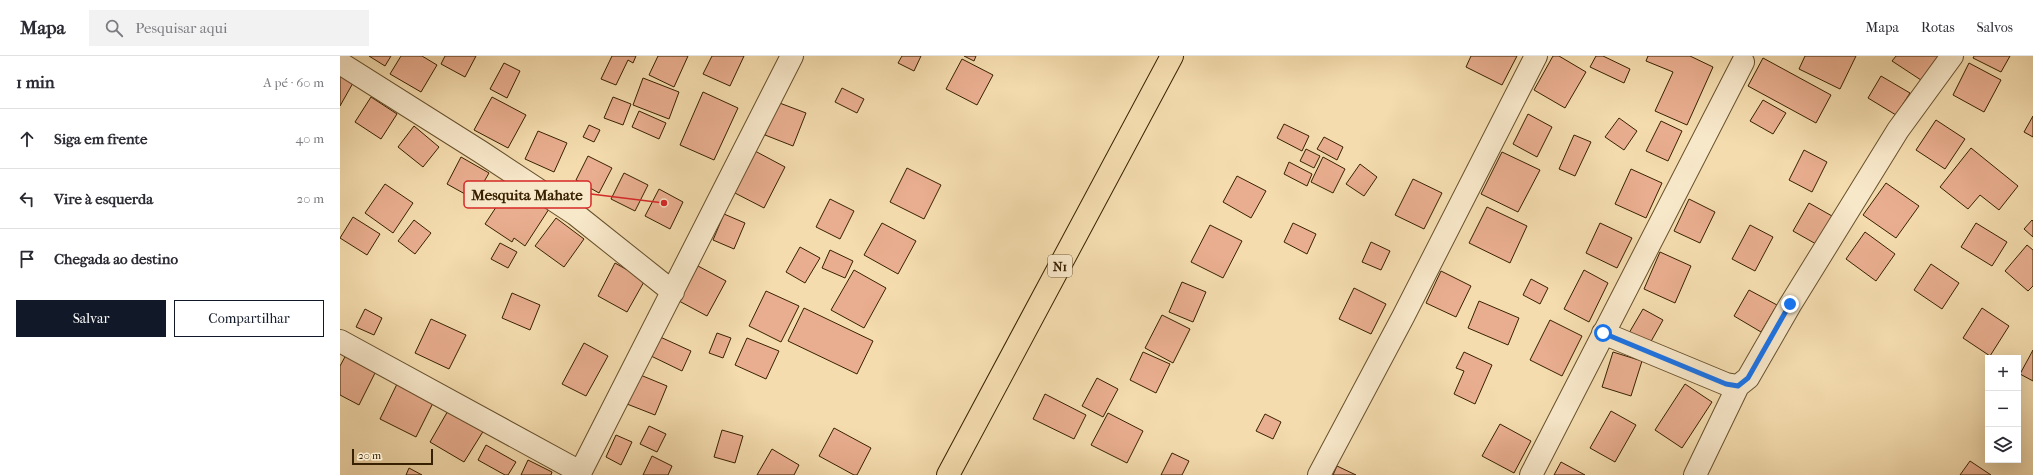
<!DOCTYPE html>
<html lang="pt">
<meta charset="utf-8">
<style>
body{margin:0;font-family:"IM FELL French Canon",serif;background:#f2f2f3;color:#2b2b33}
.controls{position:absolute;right:12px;bottom:12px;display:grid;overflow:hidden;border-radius:0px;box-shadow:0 4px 16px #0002}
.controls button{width:36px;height:36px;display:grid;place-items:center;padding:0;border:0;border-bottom:1px solid #e1e1e2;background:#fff;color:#2b2b33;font:20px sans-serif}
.scale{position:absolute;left:12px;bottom:10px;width:81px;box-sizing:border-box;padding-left:4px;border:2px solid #382100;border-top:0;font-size:11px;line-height:14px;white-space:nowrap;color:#382100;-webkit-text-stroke:3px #f8e8ca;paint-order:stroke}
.stop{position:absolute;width:12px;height:12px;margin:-9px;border:3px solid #1a73e8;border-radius:50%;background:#fff}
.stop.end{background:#1a73e8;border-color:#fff;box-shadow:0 1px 4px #0008}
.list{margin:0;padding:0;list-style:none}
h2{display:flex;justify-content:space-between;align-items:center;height:52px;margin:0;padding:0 16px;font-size:17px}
h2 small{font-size:13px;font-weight:400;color:#7c7c81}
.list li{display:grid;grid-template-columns:26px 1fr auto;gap:12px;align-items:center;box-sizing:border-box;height:60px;padding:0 16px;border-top:1px solid #e1e1e2}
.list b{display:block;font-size:15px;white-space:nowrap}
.list em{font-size:13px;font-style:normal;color:#7c7c81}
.actions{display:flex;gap:8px;padding:12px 16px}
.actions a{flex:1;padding:9px 0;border:1px solid #111827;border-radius:0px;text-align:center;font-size:14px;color:#111827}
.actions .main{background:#111827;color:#fff}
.icon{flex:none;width:22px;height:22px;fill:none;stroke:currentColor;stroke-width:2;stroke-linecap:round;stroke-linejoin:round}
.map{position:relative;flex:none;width:1693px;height:419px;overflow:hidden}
header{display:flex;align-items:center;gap:24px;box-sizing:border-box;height:56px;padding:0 20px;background:#fff;border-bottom:1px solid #e1e1e2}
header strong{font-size:19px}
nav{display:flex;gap:22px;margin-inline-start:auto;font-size:14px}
.search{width:280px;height:36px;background:#f2f2f3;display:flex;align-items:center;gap:10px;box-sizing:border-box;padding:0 14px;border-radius:0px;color:#7c7c81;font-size:15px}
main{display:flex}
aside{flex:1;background:#fff}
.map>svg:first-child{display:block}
.building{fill:#e9ae8f;stroke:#382100}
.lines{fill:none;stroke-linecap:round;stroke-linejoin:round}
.street-casing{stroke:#67502c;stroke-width:24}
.highway-casing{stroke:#382100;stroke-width:24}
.street{stroke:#f8e8ca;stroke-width:22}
.highway{stroke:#f4dcae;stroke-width:22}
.route{stroke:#1a73e8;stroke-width:5}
.labels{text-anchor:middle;stroke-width:4;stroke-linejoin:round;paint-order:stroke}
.shield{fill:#f8e8ca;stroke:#725d3d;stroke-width:1}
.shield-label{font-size:13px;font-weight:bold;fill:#382100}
.leader{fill:none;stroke:#d62828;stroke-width:1.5}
.callout-dot{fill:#d62828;stroke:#f8e8ca;stroke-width:1.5}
.callout{fill:#f8e8ca;stroke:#d62828;stroke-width:1.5}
.callout-label{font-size:15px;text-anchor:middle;font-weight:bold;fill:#382100}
</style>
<header>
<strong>Mapa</strong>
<div class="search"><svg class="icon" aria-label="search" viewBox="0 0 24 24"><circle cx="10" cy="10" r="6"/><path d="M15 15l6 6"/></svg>Pesquisar aqui</div>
<nav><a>Mapa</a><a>Rotas</a><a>Salvos</a></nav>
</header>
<main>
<aside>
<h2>1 min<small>A pé · 60 m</small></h2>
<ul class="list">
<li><svg class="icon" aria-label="ahead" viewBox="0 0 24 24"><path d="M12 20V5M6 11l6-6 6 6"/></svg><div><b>Siga em frente</b></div><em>40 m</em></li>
<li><svg class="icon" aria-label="left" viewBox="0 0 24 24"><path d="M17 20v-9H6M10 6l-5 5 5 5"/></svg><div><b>Vire à esquerda</b></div><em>20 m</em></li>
<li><svg class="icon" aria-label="arrive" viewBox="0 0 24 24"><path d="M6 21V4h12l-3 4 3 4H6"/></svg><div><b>Chegada ao destino</b></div></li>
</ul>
<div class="actions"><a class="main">Salvar</a><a>Compartilhar</a></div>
</aside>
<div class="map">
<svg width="1693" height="419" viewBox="0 0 1693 419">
<rect width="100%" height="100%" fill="#f4dcae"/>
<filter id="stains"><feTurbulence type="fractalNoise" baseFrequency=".005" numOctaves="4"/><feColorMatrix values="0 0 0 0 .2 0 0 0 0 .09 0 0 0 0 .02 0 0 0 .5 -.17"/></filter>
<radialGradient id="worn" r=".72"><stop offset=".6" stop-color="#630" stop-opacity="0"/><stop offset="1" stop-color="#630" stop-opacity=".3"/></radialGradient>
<path class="building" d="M 29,0 L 51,0 L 45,10 Z
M 61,0 L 82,0 L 97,9 L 81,36 L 50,18 Z
M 105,0 L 136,0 L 125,21 L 101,8 Z
M 272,0 L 296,0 L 293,7 L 288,4 L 276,29 L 261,23 Z
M 318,0 L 348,0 L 334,31 L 309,19 Z
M 372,0 L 404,0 L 390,30 L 363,18 Z
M 562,0 L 581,0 L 574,15 L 558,7 Z
M 624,0 L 636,0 L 634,5 Z
M 1131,0 L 1177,0 L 1162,29 L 1126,11 Z
M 1213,0 L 1219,0 L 1246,16 L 1225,52 L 1194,34 Z
M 1256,0 L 1263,0 L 1290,13 L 1284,27 L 1250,11 Z
M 1308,0 L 1350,0 L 1373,11 L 1347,69 L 1315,55 L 1333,16 L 1306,5 Z
M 1465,0 L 1516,0 L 1500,33 L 1459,13 Z
M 1556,0 L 1602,0 L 1584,26 L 1552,5 Z
M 1634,0 L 1670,0 L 1661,16 L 1633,2 Z
M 1423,2 L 1491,39 L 1476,67 L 1408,30 Z
M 622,3 L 653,19 L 637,49 L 606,33 Z
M 164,7 L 180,15 L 167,42 L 150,33 Z
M 1629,7 L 1661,24 L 1644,56 L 1613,39 Z
M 0,19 L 13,27 L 0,50 Z
M 1541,20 L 1570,37 L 1556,59 L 1528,42 Z
M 303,22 L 339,36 L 329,63 L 293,49 Z
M 502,32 L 524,43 L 517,57 L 495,46 Z
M 363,36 L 398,52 L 374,104 L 340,89 Z
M 31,41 L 57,58 L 41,83 L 15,66 Z
M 152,41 L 186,59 L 168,92 L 134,74 Z
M 273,41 L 291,48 L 283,69 L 264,62 Z
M 1423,44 L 1446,57 L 1433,78 L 1410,65 Z
M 437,46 L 466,57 L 453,90 L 425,79 Z
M 299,55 L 326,67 L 319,83 L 292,71 Z
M 1188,58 L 1212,71 L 1197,101 L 1173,88 Z
M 1693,60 L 1693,81 L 1684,76 Z
M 1279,62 L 1297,75 L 1284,94 L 1265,81 Z
M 1596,64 L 1625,83 L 1605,113 L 1576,94 Z
M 1321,65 L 1342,75 L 1328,105 L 1306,95 Z
M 944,68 L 969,80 L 962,95 L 937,82 Z
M 249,69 L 260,74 L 254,86 L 243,81 Z
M 74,70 L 99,91 L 83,111 L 58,91 Z
M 198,75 L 227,87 L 214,116 L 185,103 Z
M 1234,79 L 1251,86 L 1235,120 L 1219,113 Z
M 984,81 L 1003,91 L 997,104 L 977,93 Z
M 1631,92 L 1678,130 L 1659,154 L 1640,139 L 1628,153 L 1600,131 Z
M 966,93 L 980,100 L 974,112 L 960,105 Z
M 1464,94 L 1487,106 L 1472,136 L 1449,124 Z
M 415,95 L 445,111 L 424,152 L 393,136 Z
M 1162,96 L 1200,114 L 1178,156 L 1141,138 Z
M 248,100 L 272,112 L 259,137 L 236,124 Z
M 121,101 L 149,117 L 134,143 L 107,128 Z
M 983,101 L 1005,113 L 993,137 L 971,126 Z
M 949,106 L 972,118 L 967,130 L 944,118 Z
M 1020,108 L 1037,121 L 1024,140 L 1006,128 Z
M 567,112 L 601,129 L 584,163 L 550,146 Z
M 1291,113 L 1322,127 L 1306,162 L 1275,148 Z
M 284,117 L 308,129 L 295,155 L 271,143 Z
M 897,120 L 926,135 L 911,162 L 883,146 Z
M 1073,123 L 1102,137 L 1084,173 L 1055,159 Z
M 1546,127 L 1579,150 L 1556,182 L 1523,159 Z
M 45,128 L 73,147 L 53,177 L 25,157 Z
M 168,133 L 177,138 L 180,134 L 209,153 L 185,190 L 174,182 L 172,186 L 145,168 Z
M 319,133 L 343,146 L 330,173 L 305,160 Z
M 490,143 L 514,155 L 500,183 L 476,171 Z
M 1349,143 L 1375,156 L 1360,187 L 1334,175 Z
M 1469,147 L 1492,160 L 1476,188 L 1453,175 Z
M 1147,151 L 1187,170 L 1170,207 L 1129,187 Z
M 384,158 L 405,167 L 394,193 L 373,184 Z
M 13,161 L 40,178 L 27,199 L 0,182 Z
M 216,162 L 244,183 L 224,211 L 195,190 Z
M 74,164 L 91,177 L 75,198 L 58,185 Z
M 1692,164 L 1693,165 L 1693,181 L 1684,173 Z
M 542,167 L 576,185 L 558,218 L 524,199 Z
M 953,167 L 976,178 L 967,198 L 944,186 Z
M 1260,167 L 1292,182 L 1277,212 L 1246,197 Z
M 1636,167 L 1667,186 L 1652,210 L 1621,191 Z
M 870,169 L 902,185 L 883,222 L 851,206 Z
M 1410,169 L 1433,181 L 1415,215 L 1392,203 Z
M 1525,176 L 1555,198 L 1536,225 L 1506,203 Z
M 1031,186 L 1050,195 L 1041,214 L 1022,206 Z
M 160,187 L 177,196 L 168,212 L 151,203 Z
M 1687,189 L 1693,194 L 1693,230 L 1688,235 L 1665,215 Z
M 460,191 L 480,202 L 465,227 L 446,216 Z
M 490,194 L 513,205 L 505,222 L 482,212 Z
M 1320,196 L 1351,210 L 1335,247 L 1304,233 Z
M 275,207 L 305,224 L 287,256 L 258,240 Z
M 1591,208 L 1619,227 L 1602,253 L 1574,234 Z
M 358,210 L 386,225 L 367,260 L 339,245 Z
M 514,214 L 546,232 L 524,272 L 491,254 Z
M 1244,214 L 1268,227 L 1249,266 L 1224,253 Z
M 1101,215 L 1131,230 L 1116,261 L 1086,247 Z
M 1191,223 L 1208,232 L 1200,248 L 1183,239 Z
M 842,226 L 866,236 L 853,266 L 829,256 Z
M 1014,232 L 1046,248 L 1031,278 L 999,263 Z
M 1409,234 L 1437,249 L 1421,276 L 1394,260 Z
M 426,235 L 459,250 L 441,286 L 409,270 Z
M 172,237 L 200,249 L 190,274 L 162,262 Z
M 1139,245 L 1179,262 L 1168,289 L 1128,272 Z
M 464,252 L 533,285 L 517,318 L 448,285 Z
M 1642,252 L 1669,270 L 1650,300 L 1623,282 Z
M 25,253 L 42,262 L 34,279 L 16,271 Z
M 1303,253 L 1323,264 L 1309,289 L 1289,277 Z
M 822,259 L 850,273 L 833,307 L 805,292 Z
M 91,263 L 126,279 L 109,313 L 75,297 Z
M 1210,264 L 1242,280 L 1222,320 L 1190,304 Z
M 377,277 L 391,282 L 383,302 L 369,297 Z
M 318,280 L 351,295 L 342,315 L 309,299 Z
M 407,282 L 439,295 L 426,323 L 395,309 Z
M 244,287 L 268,300 L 246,340 L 222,328 Z
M 1693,294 L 1693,325 L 1680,318 Z
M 803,296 L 830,308 L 816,337 L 790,324 Z
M 1124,296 L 1152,309 L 1135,348 L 1114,338 L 1124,315 L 1116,312 Z
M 1273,296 L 1302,305 L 1291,340 L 1262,331 Z
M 6,299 L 36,315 L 19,349 L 0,339 L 0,310 Z
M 298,318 L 327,330 L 315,359 L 287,348 Z
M 757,322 L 778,333 L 763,361 L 742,350 Z
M 58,326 L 94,345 L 76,381 L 40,363 Z
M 1345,328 L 1372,346 L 1342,392 L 1315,374 Z
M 705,338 L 746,359 L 734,383 L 693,363 Z
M 109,353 L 144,374 L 124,406 L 90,386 Z
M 1271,355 L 1296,369 L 1275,406 L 1250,392 Z
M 768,357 L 803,375 L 787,407 L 751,389 Z
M 925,358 L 941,366 L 933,383 L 916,375 Z
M 1160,368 L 1191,385 L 1174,417 L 1142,400 Z
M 309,370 L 326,378 L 317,396 L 300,388 Z
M 494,372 L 531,392 L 517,419 L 514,419 L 479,400 Z
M 382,374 L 403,380 L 395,407 L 374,401 Z
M 276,379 L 292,386 L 281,409 L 266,401 Z
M 146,389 L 176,406 L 168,419 L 165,419 L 138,404 Z
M 432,393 L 459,409 L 454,419 L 417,419 Z
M 832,397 L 849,405 L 842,419 L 821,419 Z
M 312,400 L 332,410 L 328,419 L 303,419 Z
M 188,404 L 212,416 L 211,419 L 181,419 Z
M 1630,405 L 1651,419 L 1620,419 Z
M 1221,406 L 1245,419 L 1214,419 Z
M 997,410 L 1016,419 L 993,419 Z
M 69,412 L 82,419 L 66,419 Z"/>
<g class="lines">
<g class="street-casing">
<path id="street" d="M 0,7 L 141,96 L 235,158 L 333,236
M 1263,277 L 1386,328 L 1398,330 L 1408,322 L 1450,249 L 1558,74 L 1612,0
M 0,285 L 240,416
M 239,419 L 452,0
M 979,419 L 1063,261 L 1196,0
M 1191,419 L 1403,6
M 1355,419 L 1398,330"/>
</g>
<g class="highway-casing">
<path id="highway" d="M 608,419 L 832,0"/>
</g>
<use href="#street" class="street"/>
<use href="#highway" class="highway"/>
</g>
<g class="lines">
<path class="route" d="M 1263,277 L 1386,328 L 1398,330 L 1408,322 L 1450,248"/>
</g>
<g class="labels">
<rect class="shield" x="708" y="199" width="24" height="22" rx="3"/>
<g class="shield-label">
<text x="720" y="215">N1</text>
</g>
</g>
<path class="leader" d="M324 147L251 138"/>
<circle class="callout-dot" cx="324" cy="147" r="4"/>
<rect class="callout" x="124" y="125" width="127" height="27" rx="4"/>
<g class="callout-label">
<text x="187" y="144">Mesquita Mahate</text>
</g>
<rect width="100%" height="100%" filter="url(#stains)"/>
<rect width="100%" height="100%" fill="url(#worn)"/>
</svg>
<div class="controls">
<button>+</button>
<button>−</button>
<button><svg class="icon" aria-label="layers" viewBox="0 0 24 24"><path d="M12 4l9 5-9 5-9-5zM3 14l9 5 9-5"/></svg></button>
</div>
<div class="scale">20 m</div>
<div class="stop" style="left:1263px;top:277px"></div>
<div class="stop end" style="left:1450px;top:248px"></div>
</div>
</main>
